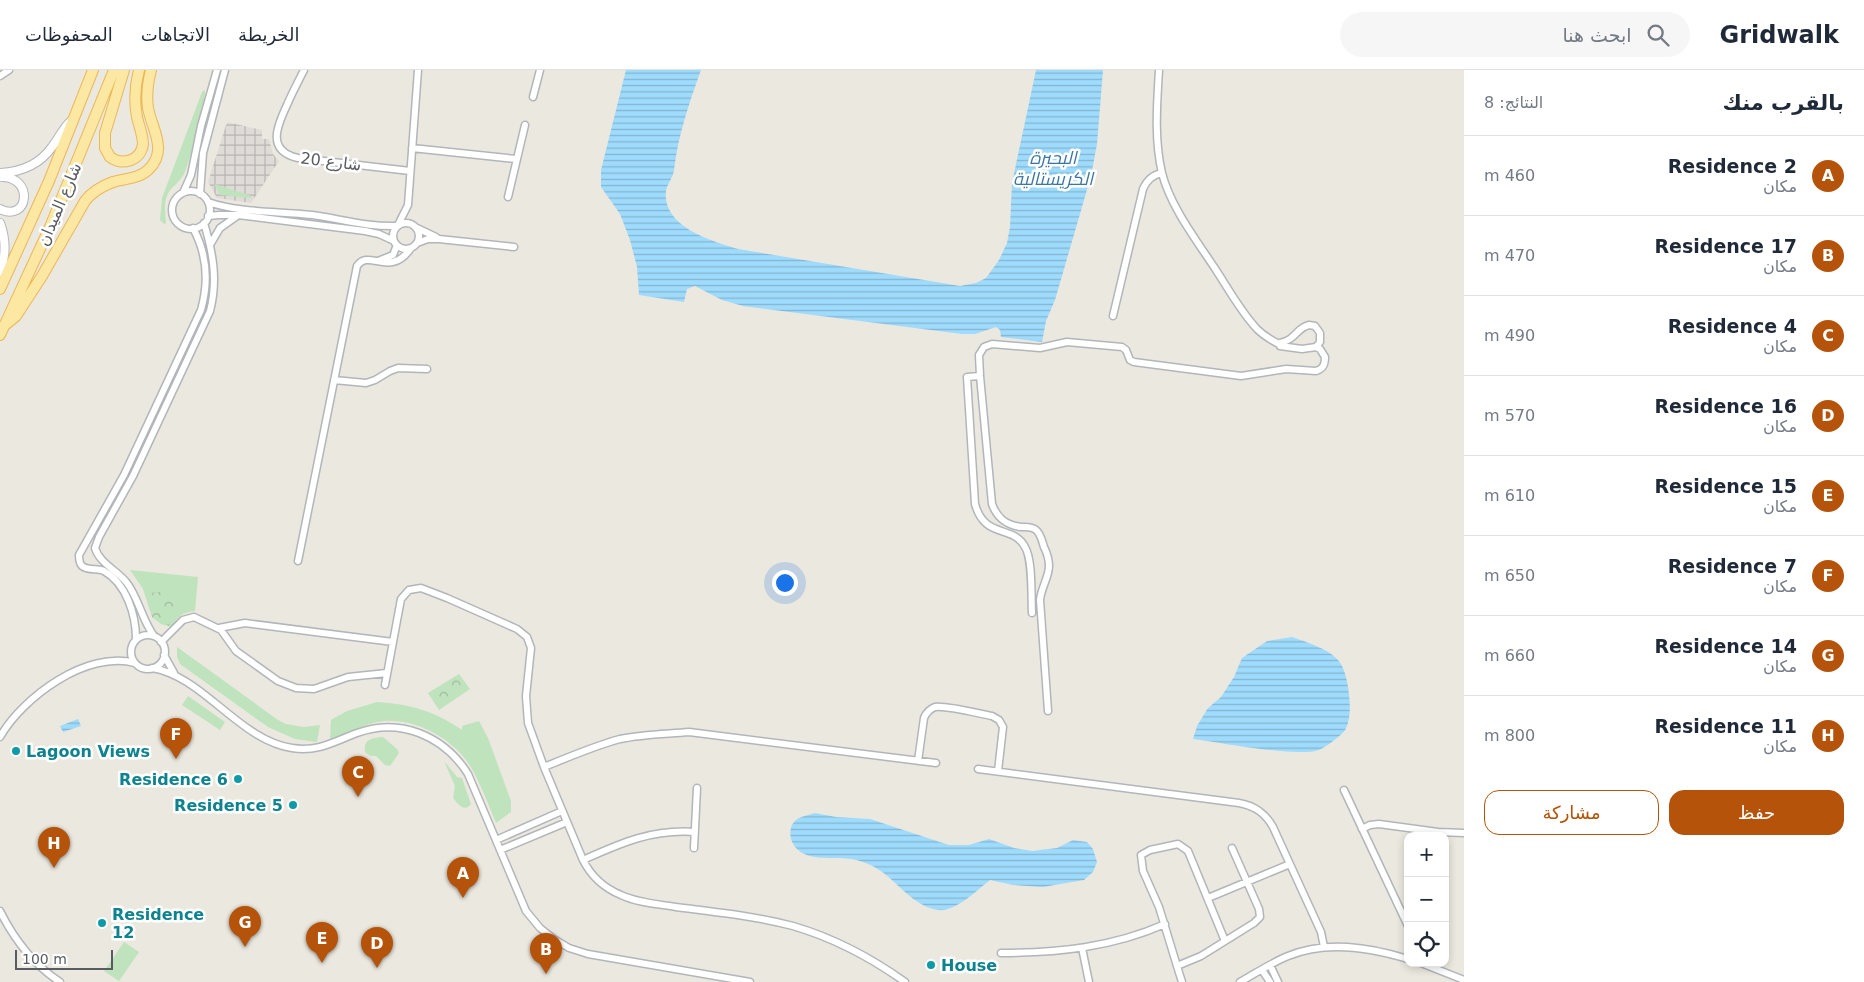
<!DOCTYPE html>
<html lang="ar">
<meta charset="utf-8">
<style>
body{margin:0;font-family:"DejaVu Sans",Cairo,sans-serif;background:#f6f6f7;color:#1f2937;direction:rtl}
.controls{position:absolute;right:15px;bottom:15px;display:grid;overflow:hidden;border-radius:10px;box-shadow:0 2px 8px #0003}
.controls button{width:45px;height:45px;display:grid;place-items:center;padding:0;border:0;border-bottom:1px solid #e0e1e3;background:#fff;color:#1f2937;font:25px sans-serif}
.scale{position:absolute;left:15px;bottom:12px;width:98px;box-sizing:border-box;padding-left:5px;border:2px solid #585c60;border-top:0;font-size:14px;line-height:18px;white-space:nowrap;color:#585c60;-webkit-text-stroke:4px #fff;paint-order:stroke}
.you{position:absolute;left:784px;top:512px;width:18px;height:18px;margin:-12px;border:4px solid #fff;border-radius:50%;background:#1a73e8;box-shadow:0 0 0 8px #1a73e833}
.badge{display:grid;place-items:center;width:32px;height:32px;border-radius:50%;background:#b45309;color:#fff;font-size:16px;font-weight:700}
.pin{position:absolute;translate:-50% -41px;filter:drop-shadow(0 1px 2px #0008)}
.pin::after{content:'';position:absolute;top:26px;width:18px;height:15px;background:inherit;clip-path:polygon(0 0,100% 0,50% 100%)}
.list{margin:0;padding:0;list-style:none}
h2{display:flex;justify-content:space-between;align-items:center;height:65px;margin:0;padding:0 20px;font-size:21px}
h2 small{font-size:16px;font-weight:400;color:#747a83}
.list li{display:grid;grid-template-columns:32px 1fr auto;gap:15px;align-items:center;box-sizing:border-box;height:80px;padding:0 20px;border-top:1px solid #e0e1e3}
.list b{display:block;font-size:19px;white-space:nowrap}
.list p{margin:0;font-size:16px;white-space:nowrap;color:#747a83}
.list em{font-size:16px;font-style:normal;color:#747a83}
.actions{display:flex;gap:10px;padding:15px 20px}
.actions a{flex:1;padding:11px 0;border:1px solid #b45309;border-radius:15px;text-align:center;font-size:18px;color:#b45309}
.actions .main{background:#b45309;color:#fff}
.icon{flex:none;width:28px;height:28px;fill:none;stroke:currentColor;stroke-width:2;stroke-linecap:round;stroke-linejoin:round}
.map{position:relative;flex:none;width:1464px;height:912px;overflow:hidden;direction:ltr}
header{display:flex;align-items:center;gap:30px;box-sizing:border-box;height:70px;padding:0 25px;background:#fff;border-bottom:1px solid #e0e1e3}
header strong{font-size:24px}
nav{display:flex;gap:28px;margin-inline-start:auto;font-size:18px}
.search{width:350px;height:45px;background:#f6f6f7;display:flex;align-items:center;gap:12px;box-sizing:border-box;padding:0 18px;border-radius:28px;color:#747a83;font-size:19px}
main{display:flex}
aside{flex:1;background:#fff}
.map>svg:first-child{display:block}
.industrial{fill:url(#industrial-grid)}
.green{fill:#bfe3bc}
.park{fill:url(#park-crowns)}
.water{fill:url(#water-rules)}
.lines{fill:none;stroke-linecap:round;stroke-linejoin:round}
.minor-casing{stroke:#b2b6ba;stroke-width:9}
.tertiary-casing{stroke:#b2b6ba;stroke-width:10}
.primary-casing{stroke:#ecb757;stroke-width:12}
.minor{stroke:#fff;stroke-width:6}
.tertiary{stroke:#fff;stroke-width:8}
.primary{stroke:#fce7a3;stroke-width:10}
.culture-dot{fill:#0f9aa8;stroke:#fff;stroke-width:2}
.labels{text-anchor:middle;stroke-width:5;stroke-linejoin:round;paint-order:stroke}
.street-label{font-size:16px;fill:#585c60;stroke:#fff}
.culture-label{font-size:16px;font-weight:bold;fill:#0d838f;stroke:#fff;text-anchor:start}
.water-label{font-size:18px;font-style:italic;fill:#3c76a4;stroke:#fff}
</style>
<header>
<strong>Gridwalk</strong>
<div class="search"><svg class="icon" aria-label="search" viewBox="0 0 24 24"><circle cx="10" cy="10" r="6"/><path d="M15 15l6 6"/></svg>ابحث هنا</div>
<nav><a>الخريطة</a><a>الاتجاهات</a><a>المحفوظات</a></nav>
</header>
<main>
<aside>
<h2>بالقرب منك<small>النتائج: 8</small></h2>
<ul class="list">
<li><span class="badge">A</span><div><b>Residence 2</b><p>مكان</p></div><em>460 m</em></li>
<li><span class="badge">B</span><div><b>Residence 17</b><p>مكان</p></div><em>470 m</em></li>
<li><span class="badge">C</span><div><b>Residence 4</b><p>مكان</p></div><em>490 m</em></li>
<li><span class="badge">D</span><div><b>Residence 16</b><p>مكان</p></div><em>570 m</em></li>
<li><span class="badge">E</span><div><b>Residence 15</b><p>مكان</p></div><em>610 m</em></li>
<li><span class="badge">F</span><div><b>Residence 7</b><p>مكان</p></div><em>650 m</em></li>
<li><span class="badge">G</span><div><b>Residence 14</b><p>مكان</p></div><em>660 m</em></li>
<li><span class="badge">H</span><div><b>Residence 11</b><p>مكان</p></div><em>800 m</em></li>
</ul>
<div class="actions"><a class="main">حفظ</a><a>مشاركة</a></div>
</aside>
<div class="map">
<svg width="1464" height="912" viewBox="0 0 1464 912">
<defs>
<pattern id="industrial-grid" width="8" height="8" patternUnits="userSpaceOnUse" patternTransform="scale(1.25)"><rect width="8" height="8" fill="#dfdbd7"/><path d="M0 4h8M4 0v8" fill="none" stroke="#b8b5b2"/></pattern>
<pattern id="park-crowns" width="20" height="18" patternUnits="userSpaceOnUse" patternTransform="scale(1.25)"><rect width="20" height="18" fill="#bfe3bc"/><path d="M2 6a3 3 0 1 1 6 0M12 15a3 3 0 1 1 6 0" fill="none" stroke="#9ebb9c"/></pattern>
<pattern id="water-rules" width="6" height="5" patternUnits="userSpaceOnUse" patternTransform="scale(1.25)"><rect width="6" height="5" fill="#9edbfc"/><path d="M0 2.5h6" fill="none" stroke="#84b5cf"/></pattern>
</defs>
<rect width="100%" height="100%" fill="#ebe8df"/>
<path class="industrial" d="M 227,52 L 262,60 L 262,69 L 269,69 L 273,84 L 279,91 L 251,133 L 217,128 L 208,112 Z"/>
<path class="green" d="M 205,20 C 206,32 190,91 184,104 C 180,111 176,114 171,119 C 163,129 165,141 166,153 L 164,154 L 160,150 L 162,128 L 202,22 Z
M 214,114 L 252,126 L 250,128 L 220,125 Z
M 130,500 L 198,507 L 195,541 C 182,543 178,546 171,557 L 161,554 L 152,547 L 143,519 Z
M 177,577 L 278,650 L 286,654 L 304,657 L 320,655 L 317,672 L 295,669 L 268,657 L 180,594 L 177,587 Z
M 188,626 L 225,652 L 220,660 L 182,635 Z
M 377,632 C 409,634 435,641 462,660 L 462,656 L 479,651 L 488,668 L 511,731 L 511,742 L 496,753 C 488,734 476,700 462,685 C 443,664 413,649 384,651 C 364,653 347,664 330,670 L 331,650 L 347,641 Z
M 383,667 L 397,679 L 399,683 L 390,696 L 385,695 L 376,686 L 370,686 L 365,682 C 363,669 372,668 383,667 Z
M 444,691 L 457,707 L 462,708 L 471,734 C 464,743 458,734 453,728 L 455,716 Z
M 124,872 L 139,882 L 119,911 L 104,901 Z"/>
<path class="park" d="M 167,521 L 177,527 L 169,556 L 152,547 L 149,523 Z
M 459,604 L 470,619 L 439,640 L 428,623 Z"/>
<path class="water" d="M 626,0 L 701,0 C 689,33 678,66 674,100 C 673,108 667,114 666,121 C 662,157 712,171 738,179 L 960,216 L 976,213 L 986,208 L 999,190 L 1007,173 L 1010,157 L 1012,113 L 1036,0 L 1103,0 L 1097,74 L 1091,106 L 1055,230 L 1046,251 L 1042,272 L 1001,267 L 1000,260 L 996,257 L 975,264 L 962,264 L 743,236 L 722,230 L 695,216 L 687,219 L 684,232 L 639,225 L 637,197 L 630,170 L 620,144 L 601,117 L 601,100 Z
M 1292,567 C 1306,572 1333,580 1341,594 C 1349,608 1354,646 1345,660 C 1343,664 1326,677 1321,679 C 1302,689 1219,672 1193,669 L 1197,656 L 1208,638 L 1221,627 L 1234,607 L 1242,588 L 1267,571 Z
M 78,649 L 81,656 L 63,662 L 60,656 Z
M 815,743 L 836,747 L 870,749 L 949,775 L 969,775 L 989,769 L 1014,778 L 1032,781 L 1057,778 L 1073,770 L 1087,772 L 1093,779 L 1097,792 L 1093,802 L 1084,810 L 1043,817 L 1013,815 L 990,810 C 977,820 956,842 938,840 C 912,836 898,811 876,798 C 870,794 859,790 851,789 C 831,786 799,794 791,769 C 790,765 790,759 792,755 C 797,746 806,746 815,743 Z"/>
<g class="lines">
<g class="minor-casing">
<path id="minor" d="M 304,0 C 298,12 292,23 287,35 C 277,56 266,81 298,88 L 410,101
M 1159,0 C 1157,34 1154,69 1162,103 C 1170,136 1197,171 1216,200 C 1229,220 1241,242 1257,259 C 1264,266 1271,270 1279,274
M 0,6 L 9,0
M 533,27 L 540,0
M 412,78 L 516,89
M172 140a19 19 0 1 1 38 0a19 19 0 1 1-38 0Z
M 183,123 L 191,105 L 201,56 L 217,0
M 200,124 L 203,83 L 225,0
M 508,127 L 525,55
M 208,132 C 240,143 278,141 312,145 C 341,149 367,157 397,156
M 208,146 L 219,145 L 238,145 L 365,161 L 379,164 L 394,171
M393 166a13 13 0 1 1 26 0a13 13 0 1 1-26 0Z
M 398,155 L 408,135 L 418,0
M 417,158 L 436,167
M 417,173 L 428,169 L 439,169 L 514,177
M 210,175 L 220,158 L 237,146
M 378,191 L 393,185 L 397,175
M 1113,246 L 1143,119 C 1147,110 1152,105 1162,103
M 1309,255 L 1315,256 L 1320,263 L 1320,272 L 1316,277 L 1302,279 L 1280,276 L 1280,273 C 1297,269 1296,258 1309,255 Z
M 980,306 L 967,307 L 975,434 C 985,470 1013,454 1025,477 C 1033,490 1031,527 1032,543
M 334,310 L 366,313 L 375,310 L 390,301 L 398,298 L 427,299
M 298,491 L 357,196 C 369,178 390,209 411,178
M 219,558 L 245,553 L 393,572
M131 582a17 17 0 1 1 34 0a17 17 0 1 1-34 0Z
M 154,566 C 142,550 139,529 127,513 C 117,500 100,494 95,478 L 99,467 L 133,406 L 210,241 C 218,210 213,183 204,153
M 136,569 C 136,546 127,514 104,501 C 98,498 88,501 82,496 C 79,493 79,489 79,485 L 124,405 L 201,240 C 209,212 207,184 193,158
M 161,572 L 183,550 L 194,547 L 221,560 L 236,581 L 278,611 L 296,618 L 314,619 L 348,607 L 387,603
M 164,585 L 174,603
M 152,598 C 203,606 239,670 292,678 C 318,682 333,672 357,663 C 400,647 444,666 468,704 L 526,841 L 540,858 L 554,869 L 569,878 L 588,884 L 750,912
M 385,615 L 401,529 L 409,520 L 421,518 L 447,528 L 517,559 L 527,567 L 531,578 L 526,626 L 528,653 L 544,697 L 583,790 C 591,806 604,818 621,825 C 638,833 658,834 676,837 C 715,842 755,846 793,856 C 834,868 870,887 905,912
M 1048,641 L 1040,530 C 1041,518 1049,507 1049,496 C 1049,489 1047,483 1044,477 C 1042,471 1041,464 1036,460 C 1031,456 1026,457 1021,457 C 1006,455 997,448 992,434 L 980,306 L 979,285 L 984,277 L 992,274 L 1040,278 L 1067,272 L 1122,277 L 1126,280 L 1130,290 L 1134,292 L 1241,306 L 1286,299 L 1316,301 C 1323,299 1325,295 1325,287 L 1320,279 L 1316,277
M 0,667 C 23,627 87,580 135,593
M 918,691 L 924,648 C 926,643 930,639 935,637 C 946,635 980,644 992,646 L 999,650 L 1003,657 L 998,701
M 544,697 C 569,687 594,676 620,669 C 643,664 666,664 689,662 L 936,693
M 978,699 L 1239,733 C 1255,736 1265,743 1273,757 L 1321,862 L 1324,877
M 1344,720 L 1408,856
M 1362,759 L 1370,755 L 1379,754 L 1438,762 L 1464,763
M 496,770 L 562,741
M 694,778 L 697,718
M 500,780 L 567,752
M 583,790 C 621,773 652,759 695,762
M 1208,828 L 1290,794
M 0,841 C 14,869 34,895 60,912
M 1225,871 L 1188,781 L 1178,774 L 1150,780 L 1141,785 L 1143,801 L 1159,837 L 1177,896 L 1201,886 L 1254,853 L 1260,847 L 1259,839 L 1232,778
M 1082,878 L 1089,912
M 1001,883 C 1058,883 1113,877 1165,854
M 1421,893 L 1464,910
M 1270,895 L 1278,912
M 1177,896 L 1182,912
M 1262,900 L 1270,912
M 1240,912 C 1256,903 1271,893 1288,886 C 1326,870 1369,877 1408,889"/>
</g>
<g class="tertiary-casing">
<path id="tertiary" d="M 0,103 C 21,102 40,94 52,77 C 59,68 63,58 71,51
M 0,139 C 29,153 34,107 2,107
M 0,153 C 6,169 6,186 0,202"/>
</g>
<g class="primary-casing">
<path id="primary" d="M 124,0 L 105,63 L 105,78 L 110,87 C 122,96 141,91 143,74 C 143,66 139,56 137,47 C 134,31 135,15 139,0
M 0,219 L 49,111 L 93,0
M 5,255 L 16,246 L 42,206 L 85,131 C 92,122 102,116 113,112 C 126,108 139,109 149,99 C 168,80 152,59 148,38 C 146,25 148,12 151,0
M 0,265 L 50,157 L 114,0"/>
</g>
<use href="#minor" class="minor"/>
<use href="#tertiary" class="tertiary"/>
<use href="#primary" class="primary"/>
</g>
<g class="culture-dot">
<circle cx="16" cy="681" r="5"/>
<circle cx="238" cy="709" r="5"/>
<circle cx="293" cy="735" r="5"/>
<circle cx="102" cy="853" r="5"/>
<circle cx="931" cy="895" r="5"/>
</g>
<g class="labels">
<g class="street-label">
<text transform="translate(331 91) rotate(7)" y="6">شارع 20</text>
<text transform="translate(59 134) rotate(-67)" y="6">شارع الميدان</text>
</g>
<g class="culture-label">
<text x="26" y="687">Lagoon Views</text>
<text x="228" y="715" text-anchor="end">Residence 6</text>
<text x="283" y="741" text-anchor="end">Residence 5</text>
<text x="112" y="850">Residence<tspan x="112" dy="18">12</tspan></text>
<text x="941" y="901">House</text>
</g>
<g class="water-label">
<text x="1053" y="94">البحيرة<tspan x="1053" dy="21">الكريستالية</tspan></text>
</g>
</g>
</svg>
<div class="controls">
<button>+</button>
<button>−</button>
<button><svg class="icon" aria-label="locate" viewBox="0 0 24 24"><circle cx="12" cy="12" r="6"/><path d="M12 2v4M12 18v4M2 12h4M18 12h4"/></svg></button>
</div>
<div class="scale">100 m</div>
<div class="you"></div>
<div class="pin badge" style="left:463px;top:828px">A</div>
<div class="pin badge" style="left:546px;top:904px">B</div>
<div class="pin badge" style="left:358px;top:727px">C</div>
<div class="pin badge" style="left:377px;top:898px">D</div>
<div class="pin badge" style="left:322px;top:893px">E</div>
<div class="pin badge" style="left:176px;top:689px">F</div>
<div class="pin badge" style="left:245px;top:877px">G</div>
<div class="pin badge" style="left:54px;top:798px">H</div>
</div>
</main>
